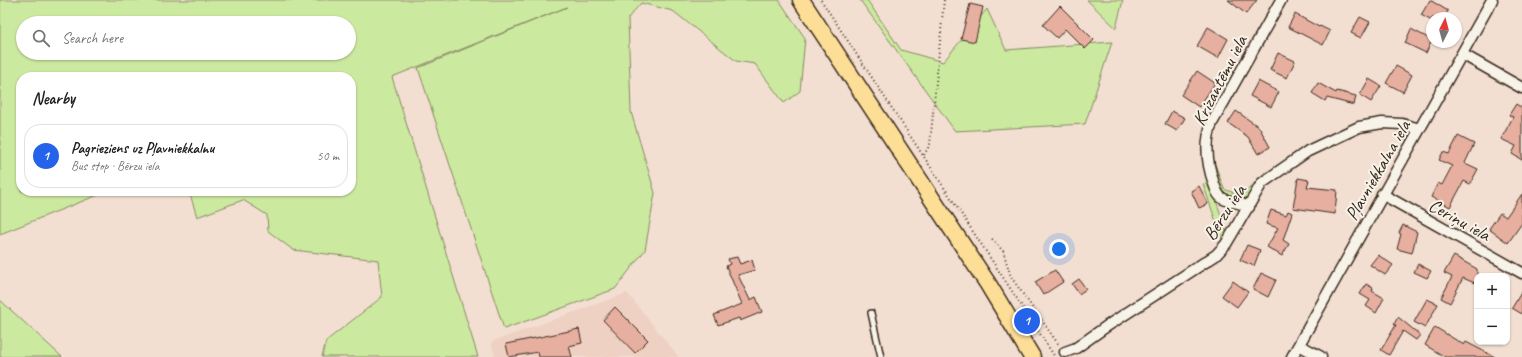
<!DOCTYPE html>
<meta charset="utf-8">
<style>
body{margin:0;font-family:Caveat,sans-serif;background:#f2f2f2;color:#202124}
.controls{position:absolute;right:12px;bottom:12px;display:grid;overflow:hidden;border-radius:8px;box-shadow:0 1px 3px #0004}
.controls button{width:36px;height:36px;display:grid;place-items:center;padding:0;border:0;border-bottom:1px solid #e0e0e0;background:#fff;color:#202124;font:20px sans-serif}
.compass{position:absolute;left:1426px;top:12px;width:36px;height:36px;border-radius:50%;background:#fff;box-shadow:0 1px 3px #0004;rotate:6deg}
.you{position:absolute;left:1059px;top:249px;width:14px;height:14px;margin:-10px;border:3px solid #fff;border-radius:50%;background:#1a73e8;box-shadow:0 0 0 6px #1a73e833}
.badge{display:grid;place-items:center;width:26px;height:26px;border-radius:50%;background:#2563eb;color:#fff;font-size:13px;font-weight:700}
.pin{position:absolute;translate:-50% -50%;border:2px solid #fff;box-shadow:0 1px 4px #0006}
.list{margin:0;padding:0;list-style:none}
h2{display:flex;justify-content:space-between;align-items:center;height:52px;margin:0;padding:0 16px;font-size:17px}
h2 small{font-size:13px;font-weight:400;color:#757577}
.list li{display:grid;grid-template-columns:26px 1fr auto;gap:12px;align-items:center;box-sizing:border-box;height:64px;margin:0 8px 8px;padding:0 8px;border:1px solid #e0e0e0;border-radius:16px}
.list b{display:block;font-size:15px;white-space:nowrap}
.list p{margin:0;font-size:13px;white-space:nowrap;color:#757577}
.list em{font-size:13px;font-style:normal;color:#757577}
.icon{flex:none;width:22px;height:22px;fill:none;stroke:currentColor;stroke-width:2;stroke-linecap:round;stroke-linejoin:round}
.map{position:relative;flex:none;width:1522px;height:357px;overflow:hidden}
.search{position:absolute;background:#fff;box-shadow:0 1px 3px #0004;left:16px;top:16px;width:340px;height:44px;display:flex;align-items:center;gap:10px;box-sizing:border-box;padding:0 14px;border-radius:22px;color:#757577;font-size:15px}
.panel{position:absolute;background:#fff;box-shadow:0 1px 3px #0004;left:16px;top:72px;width:340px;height:124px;border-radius:16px}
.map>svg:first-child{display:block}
.built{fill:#efd1c3}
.green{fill:#cce9a0;stroke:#848a5f;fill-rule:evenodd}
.building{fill:#e7af9f;stroke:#3b2a1e}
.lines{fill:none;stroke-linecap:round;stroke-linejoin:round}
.service-casing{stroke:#3b2a1e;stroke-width:8}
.minor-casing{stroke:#3b2a1e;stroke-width:13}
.primary-casing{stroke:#3b2a1e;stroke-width:19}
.path{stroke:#3b2a1e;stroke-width:2;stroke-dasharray:1 3;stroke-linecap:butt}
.service{stroke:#f7f3e8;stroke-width:5}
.minor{stroke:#f7f3e8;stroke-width:10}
.primary{stroke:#fcde96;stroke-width:16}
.labels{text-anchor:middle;stroke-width:4;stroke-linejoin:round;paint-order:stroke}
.street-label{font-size:19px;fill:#3b2a1e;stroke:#f7f3e8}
</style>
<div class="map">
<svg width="1522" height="357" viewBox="0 0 1522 357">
<rect width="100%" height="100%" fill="#f2dfd2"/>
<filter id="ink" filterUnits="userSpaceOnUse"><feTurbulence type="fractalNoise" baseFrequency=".025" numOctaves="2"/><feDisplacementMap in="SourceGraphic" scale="8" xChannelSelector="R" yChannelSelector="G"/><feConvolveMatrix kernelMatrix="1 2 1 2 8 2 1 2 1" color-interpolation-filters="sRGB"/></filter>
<g filter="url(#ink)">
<path class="built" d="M 627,293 L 679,357 L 495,357 L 491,342 Z"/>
<path class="green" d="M 0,0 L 779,0 L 805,38 L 800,91 L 784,103 L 755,64 L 736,61 L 673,11 L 641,3 L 628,18 L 631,112 L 655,193 L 645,250 L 615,289 L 504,329 L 418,68 L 567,7 L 392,77 L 478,357 L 322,357 L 326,341 L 382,297 L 378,260 L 293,250 L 268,231 L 267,215 L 243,200 L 197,217 L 189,191 L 351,191 L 351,77 L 21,77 L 21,191 L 108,191 L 0,234 ZM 23,23 L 349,23 L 349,53 L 23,53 Z
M 860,0 L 867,0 L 901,50 L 943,62 L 987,9 L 1006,50 L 1112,42 L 1085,124 L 955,131 Z
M 1087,0 L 1123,0 L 1116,28 Z
M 1215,164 L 1224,189 L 1242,196 L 1265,172 L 1267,174 C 1261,181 1256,190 1249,196 C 1245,199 1239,200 1234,198 C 1220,193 1216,179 1213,166 Z
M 1210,182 L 1227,234 L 1222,239 L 1203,184 Z
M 0,300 L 62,357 L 0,357 Z"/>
<path class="building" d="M 1228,0 L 1257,0 L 1246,14 Z
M 1430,0 L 1448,11 L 1444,18 L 1432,18 L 1432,21 L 1421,15 Z
M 970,4 L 983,7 L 975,42 L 961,39 Z
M 1060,6 L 1094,40 L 1085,49 L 1065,29 L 1057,38 L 1043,25 Z
M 1295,14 L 1319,27 L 1320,26 L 1330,31 L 1323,45 L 1288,27 Z
M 1360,17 L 1370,22 L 1361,38 L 1351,33 Z
M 1208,27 L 1228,39 L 1218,58 L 1197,46 Z
M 1411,29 L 1432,40 L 1426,53 L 1405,43 Z
M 1278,53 L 1295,61 L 1287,78 L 1270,70 Z
M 1396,66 L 1412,75 L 1403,92 L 1386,83 Z
M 1197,71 L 1215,83 L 1199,107 L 1181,95 Z
M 1369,79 L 1381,86 L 1371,102 L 1360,95 Z
M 1258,81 L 1279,92 L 1271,107 L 1250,96 Z
M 1318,83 L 1336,93 L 1337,91 L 1356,96 L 1354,105 L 1327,98 L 1325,101 L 1312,93 Z
M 1516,104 L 1522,108 L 1522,160 L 1512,154 L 1516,146 L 1501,139 L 1513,117 L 1509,115 Z
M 1172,111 L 1185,118 L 1177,131 L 1165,124 Z
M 1236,111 L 1259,127 L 1270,147 L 1258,154 L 1248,137 L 1228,123 Z
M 1458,136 L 1474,144 L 1465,163 L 1478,169 L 1470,184 L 1464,181 L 1450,207 L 1431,197 L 1438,183 L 1442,185 L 1452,166 L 1439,160 L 1443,152 L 1449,154 Z
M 1298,178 L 1309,180 L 1307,187 L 1337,190 L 1335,214 L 1293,208 Z
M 1199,186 L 1208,204 L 1199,208 L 1191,191 Z
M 1522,194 L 1522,223 L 1508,243 L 1489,229 L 1500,213 L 1506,217 Z
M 1271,210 L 1286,215 L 1288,211 L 1292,213 L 1283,240 L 1289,244 L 1282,256 L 1267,247 L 1278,228 L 1266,224 Z
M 1403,225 L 1417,232 L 1412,253 L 1397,249 L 1401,234 L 1399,233 Z
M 1247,245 L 1260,250 L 1254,266 L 1240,260 Z
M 1378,255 L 1393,265 L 1385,275 L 1370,265 Z
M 1454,256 L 1477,269 L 1477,284 L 1463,278 L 1450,303 L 1441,298 L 1452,277 L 1444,273 Z
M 737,257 L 740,264 L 752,260 L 755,270 L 738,275 L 750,300 L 756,297 L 762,312 L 740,321 L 739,318 L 718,325 L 714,315 L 742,304 L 726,266 L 730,264 L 728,259 Z
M 1418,264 L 1431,271 L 1427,278 L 1414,272 Z
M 1055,270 L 1063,282 L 1043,295 L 1035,282 Z
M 1261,273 L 1276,280 L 1268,297 L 1253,289 Z
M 1079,279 L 1086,289 L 1079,294 L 1072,284 Z
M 1233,281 L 1248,292 L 1237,307 L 1222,296 Z
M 1366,284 L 1373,288 L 1372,291 L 1384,298 L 1376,313 L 1366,306 L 1370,300 L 1360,294 Z
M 1522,291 L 1522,314 L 1512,308 Z
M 1427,299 L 1438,304 L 1425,328 L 1414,322 Z
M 615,307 L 648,340 L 635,353 L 603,320 Z
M 1398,317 L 1420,335 L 1416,340 L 1403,331 L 1389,355 L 1381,350 L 1396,325 L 1394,324 Z
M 1435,327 L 1464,345 L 1466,342 L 1495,357 L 1445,357 L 1425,345 Z
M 579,329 L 582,343 L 569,346 L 572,357 L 539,357 L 538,352 L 509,357 L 506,344 Z"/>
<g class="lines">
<g class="service-casing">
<path id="service" d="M 871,313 L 881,357"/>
</g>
<g class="minor-casing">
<path id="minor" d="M 1462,54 L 1522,88
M 1382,194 L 1522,273
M 1249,207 C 1240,202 1228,202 1222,198 C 1217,195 1216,189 1214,184 C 1207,164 1204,144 1212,123 L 1281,0
M 1299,345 L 1321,357
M 1065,352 L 1076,348 L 1107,326 L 1216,255 L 1226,244 L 1262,183 L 1308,151 L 1359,127 L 1382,123 L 1402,124 L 1420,129
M 1292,357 L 1492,0"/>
</g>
<g class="primary-casing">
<path id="primary" d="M 801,0 L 988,284 L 1032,357"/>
</g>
<path class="path" d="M 821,0 L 1029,317
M 924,155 L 930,144 L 944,0
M 1225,210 L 1227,221
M 992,239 L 1003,251 L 1011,277 L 1059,345
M 1026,319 L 1029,317 L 1055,357"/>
<use href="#service" class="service"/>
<use href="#minor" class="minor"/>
<use href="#primary" class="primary"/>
</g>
</g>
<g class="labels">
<g class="street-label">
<text transform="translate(1219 80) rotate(-63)" y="7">Krizantēmu iela</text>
<text transform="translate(1377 170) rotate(-60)" y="7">Pļavniekkalna iela</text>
<text transform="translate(1224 212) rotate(-57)" y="7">Bērzu iela</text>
<text transform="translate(1460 219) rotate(29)" y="7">Ceriņu iela</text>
</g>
</g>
</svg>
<div class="controls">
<button>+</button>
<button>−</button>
</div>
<svg class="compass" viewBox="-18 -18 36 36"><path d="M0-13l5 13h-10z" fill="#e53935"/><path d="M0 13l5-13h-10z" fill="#757577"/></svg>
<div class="you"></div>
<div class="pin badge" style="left:1027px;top:321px">1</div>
<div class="search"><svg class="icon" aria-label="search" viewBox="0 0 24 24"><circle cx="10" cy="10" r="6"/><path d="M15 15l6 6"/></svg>Search here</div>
<section class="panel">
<h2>Nearby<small></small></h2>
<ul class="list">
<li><span class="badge">1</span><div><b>Pagrieziens uz Pļavniekkalnu</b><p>Bus stop · Bērzu iela</p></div><em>50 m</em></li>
</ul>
</section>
</div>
